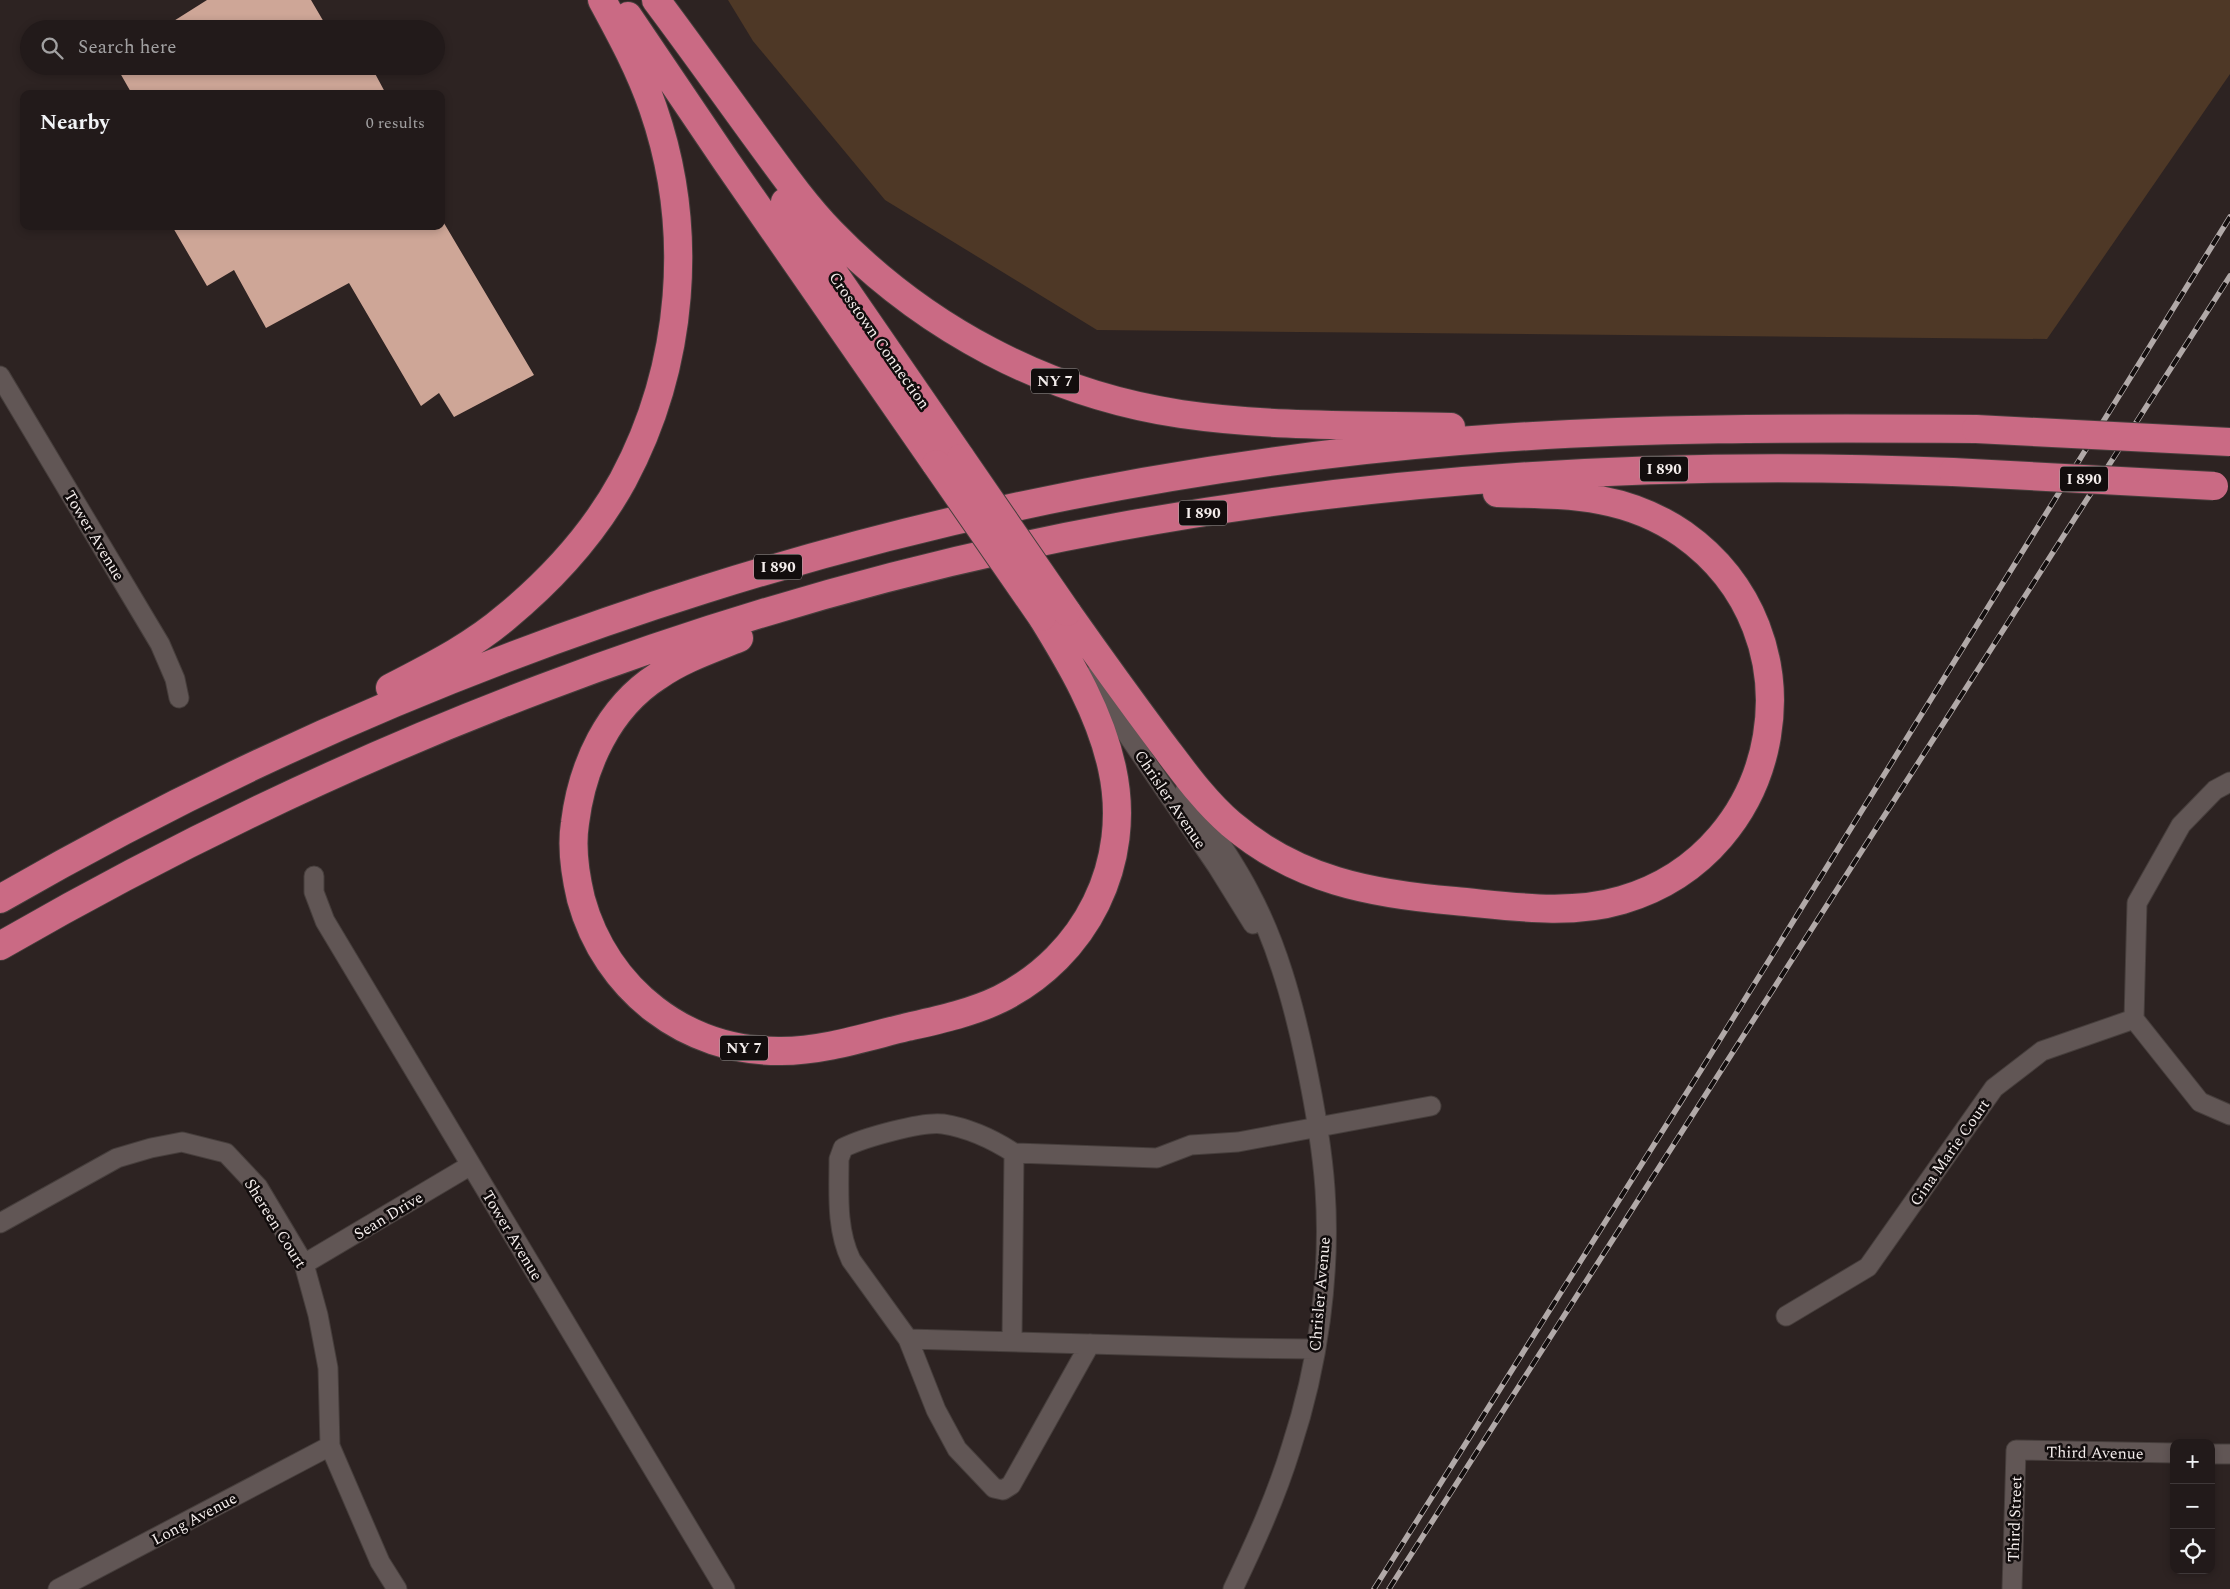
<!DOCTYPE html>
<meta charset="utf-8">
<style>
body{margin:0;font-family:Spectral,serif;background:#2e2727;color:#f1f3f6}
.controls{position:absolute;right:15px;bottom:15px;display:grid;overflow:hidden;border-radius:10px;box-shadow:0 2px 8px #0003}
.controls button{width:45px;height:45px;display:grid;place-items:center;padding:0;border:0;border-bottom:1px solid #3f3839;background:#221a1a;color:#f1f3f6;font:25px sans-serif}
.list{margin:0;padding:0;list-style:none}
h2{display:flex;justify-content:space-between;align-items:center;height:65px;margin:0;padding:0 20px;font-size:21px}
h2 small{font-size:16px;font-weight:400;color:#a2a1a2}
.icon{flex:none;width:28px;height:28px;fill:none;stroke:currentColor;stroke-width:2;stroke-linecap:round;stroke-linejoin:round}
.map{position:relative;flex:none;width:2230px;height:1589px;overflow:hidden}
.search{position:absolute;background:#221a1a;box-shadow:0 2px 8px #0003;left:20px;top:20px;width:425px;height:55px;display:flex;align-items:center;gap:12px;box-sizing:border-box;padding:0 18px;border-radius:28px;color:#a2a1a2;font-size:19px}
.panel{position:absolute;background:#221a1a;box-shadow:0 2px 8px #0003;left:20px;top:90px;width:425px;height:140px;border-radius:10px}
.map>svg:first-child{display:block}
.green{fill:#4e3826}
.building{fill:#cea697}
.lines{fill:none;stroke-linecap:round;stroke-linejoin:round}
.minor-casing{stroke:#463e3c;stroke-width:21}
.highway-casing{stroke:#463e3c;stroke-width:30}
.minor{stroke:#615655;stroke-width:19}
.highway{stroke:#ca6a84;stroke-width:28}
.rail-casing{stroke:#b1a9a8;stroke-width:5.5}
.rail{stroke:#120d0d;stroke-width:4;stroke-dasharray:11;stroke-linecap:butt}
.highway-bridge-casing{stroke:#463e3c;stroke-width:30;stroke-linecap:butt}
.highway-bridge{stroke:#ca6a84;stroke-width:28}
.labels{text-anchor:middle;stroke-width:5;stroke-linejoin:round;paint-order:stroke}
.shield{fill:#120d0d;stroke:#b0aaa9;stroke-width:1}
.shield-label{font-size:15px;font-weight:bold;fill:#f4edec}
.street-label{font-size:16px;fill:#f4edec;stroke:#120d0d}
</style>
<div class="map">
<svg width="2230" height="1589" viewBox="0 0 2230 1589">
<rect width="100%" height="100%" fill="#2d2322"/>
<path class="green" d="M 728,0 L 2230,0 L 2230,74 L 2047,339 L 1097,330 L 885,200 L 753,41 Z"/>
<path class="building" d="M 207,0 L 311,0 L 328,29 L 161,29 Z
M 116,66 L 371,66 L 386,94 L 132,94 Z
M 441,218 L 534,375 L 454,417 L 439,393 L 421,406 L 349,283 L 266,328 L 234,270 L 207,286 L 172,226 L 441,226 Z"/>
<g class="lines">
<g class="minor-casing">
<path id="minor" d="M 0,376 L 160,644 L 175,679 L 179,698
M 1088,677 L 1217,866 L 1253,924
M 2230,782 L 2215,790 L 2181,825 L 2137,903 L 2134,1019 L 2200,1102 L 2230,1115
M 1185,791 C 1207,824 1231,856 1249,891 C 1277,943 1293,1002 1305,1059 C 1314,1102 1322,1145 1325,1189 C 1331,1275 1318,1366 1291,1448 C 1276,1497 1255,1543 1233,1589
M 314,876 L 314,892 L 325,921 L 725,1589
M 0,1223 L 117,1158 L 151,1148 L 182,1142 L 226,1153 L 258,1187 L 304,1264 L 318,1315 L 328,1368 L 330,1446 L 380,1562 L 397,1589
M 304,1264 L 471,1165
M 1786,1316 L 1868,1267 L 1994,1088 L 2042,1051 L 2134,1019
M 908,1339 L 936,1410 L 957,1449 L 994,1488 L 1003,1490 L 1011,1485 L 1090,1344
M 1012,1341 L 1014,1153
M 1315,1349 L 1235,1348 L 908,1339 L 851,1260 C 836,1229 839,1193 839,1159 L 843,1148 C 862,1138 923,1121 943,1124 C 968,1128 994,1140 1014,1153 L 1157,1158 L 1191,1145 L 1238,1142 L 1431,1106
M 2211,1454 L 2230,1454
M 58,1589 L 330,1446
M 2012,1589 L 2016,1450 L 2174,1453"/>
</g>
<g class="highway-casing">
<path id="highway" d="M 656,0 C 689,44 721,89 753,133 C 778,167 802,202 831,232 C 924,328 1047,394 1181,414 C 1270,427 1361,425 1451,427
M 628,16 L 726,161 L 936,464
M 785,202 L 961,458
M 1067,612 C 1098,656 1129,699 1161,742 C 1183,771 1204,801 1231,824 C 1297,880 1371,894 1455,901 C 1510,906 1568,916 1622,900 C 1786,852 1824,634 1683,534 C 1624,493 1566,495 1497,493
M 739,638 C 712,649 682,659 658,676 C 608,708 582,766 575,823 C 571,848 575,874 581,899 C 606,990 686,1052 781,1051 C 823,1051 866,1037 907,1027 C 938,1020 971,1013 1000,999 C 1086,956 1133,863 1112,768 C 1100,713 1071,664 1042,617
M 390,688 C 430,667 471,647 506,617 C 552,579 594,533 623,480 C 684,366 695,229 653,108 C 640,70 621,35 602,0
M 0,899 C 444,642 948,483 1459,441 C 1632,427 1804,428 1976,429
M 0,946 C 345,747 724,599 1117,527 C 1393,476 1673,460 1953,472"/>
</g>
<use href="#minor" class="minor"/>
<use href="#highway" class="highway"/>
<g class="rail-casing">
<path id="rail" d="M 1374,1589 L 1701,1070 L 2230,217
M 1389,1589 L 2230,276"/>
</g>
<use href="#rail" class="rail"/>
<g class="highway-bridge-casing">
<path id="highway-bridge" d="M 1976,429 L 2230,442
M 961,458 L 1067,612
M 936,464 L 1042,617
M 1953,472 L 2214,486"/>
</g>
<use href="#highway-bridge" class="highway-bridge"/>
</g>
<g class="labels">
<g class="shield">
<rect x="1031" y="368.5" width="48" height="25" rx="4"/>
<rect x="1640" y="456.5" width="48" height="25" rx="4"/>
<rect x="2060" y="466.5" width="48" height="25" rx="4"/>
<rect x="1179" y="500.5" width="48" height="25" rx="4"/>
<rect x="754" y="554.5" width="48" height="25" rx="4"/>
<rect x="720" y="1035.5" width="48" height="25" rx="4"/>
</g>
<g class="shield-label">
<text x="1055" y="386">NY 7</text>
<text x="1664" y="474">I 890</text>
<text x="2084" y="484">I 890</text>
<text x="1203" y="518">I 890</text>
<text x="778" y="572">I 890</text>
<text x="744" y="1053">NY 7</text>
</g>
<g class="street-label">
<text transform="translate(880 340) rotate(55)" y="6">Crosstown Connection</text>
<text transform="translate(95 535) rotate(59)" y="6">Tower Avenue</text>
<text transform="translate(1171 799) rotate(56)" y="6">Chrisler Avenue</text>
<text transform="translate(1949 1152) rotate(-55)" y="6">Gina Marie Court</text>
<text transform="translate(388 1215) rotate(-31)" y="6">Sean Drive</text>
<text transform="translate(276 1223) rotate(58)" y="6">Shereen Court</text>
<text transform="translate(513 1235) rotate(59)" y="6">Tower Avenue</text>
<text transform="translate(1319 1294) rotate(-85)" y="6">Chrisler Avenue</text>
<text transform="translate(2095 1452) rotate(1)" y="6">Third Avenue</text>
<text transform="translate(194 1518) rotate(-28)" y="6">Long Avenue</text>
<text transform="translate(2014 1519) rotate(-88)" y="6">Third Street</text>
</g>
</g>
</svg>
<div class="controls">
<button>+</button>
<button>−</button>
<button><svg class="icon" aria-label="locate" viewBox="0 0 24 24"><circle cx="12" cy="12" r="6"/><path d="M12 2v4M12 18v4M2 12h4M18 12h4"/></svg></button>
</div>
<div class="search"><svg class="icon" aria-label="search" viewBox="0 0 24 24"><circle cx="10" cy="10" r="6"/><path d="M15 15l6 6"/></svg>Search here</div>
<section class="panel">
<h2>Nearby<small>0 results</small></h2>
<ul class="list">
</ul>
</section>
</div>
